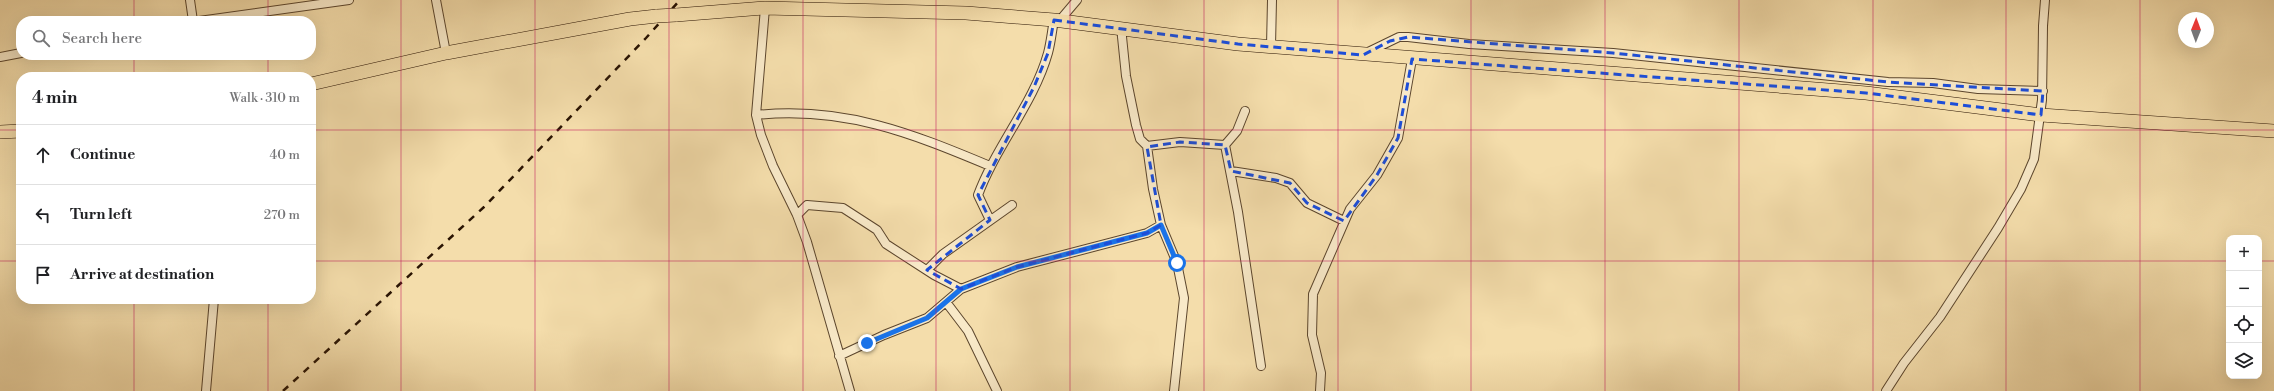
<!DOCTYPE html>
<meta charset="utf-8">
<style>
body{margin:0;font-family:"Libre Bodoni",serif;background:#f6f6f6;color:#202124}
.controls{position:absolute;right:12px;bottom:12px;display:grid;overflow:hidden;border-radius:8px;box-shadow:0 4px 16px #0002}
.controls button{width:36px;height:36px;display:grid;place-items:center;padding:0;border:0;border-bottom:1px solid #e0e0e0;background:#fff;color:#202124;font:20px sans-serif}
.compass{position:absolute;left:2178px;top:12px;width:36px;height:36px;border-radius:50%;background:#fff;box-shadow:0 4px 16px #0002;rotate:1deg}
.stop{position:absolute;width:12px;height:12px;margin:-9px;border:3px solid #1a73e8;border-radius:50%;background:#fff}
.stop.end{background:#1a73e8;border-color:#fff;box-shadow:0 1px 4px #0008}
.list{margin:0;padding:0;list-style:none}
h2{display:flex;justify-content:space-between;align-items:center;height:52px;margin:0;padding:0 16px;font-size:17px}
h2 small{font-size:13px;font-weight:400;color:#757577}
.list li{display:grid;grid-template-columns:26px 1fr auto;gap:12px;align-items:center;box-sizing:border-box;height:60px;padding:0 16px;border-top:1px solid #e0e0e0}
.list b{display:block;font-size:15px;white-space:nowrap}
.list em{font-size:13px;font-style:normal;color:#757577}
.icon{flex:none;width:22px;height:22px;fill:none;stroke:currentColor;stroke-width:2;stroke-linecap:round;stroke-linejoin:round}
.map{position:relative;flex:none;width:2274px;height:391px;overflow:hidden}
.search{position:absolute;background:#fff;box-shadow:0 4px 16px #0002;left:16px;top:16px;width:300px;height:44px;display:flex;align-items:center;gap:10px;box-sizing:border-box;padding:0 14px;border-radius:16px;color:#757577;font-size:15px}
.panel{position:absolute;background:#fff;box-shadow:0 4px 16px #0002;left:16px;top:72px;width:300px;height:232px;border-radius:16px}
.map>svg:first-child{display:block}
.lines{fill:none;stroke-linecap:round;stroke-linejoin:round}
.minor-casing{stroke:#5c462d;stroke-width:10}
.primary-casing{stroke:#2a1403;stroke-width:14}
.minor{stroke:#f8e9c8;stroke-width:8}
.primary{stroke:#f4ddab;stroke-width:13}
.rail{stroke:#2a1403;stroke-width:2.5;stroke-dasharray:7 7;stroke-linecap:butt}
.primary-bridge-casing{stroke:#2a1403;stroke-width:14;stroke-linecap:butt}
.primary-bridge{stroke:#f4ddab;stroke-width:13}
.route{stroke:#1a73e8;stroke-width:5}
.marked{fill:none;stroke:#1d4ed8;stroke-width:3;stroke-dasharray:8 5;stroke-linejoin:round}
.grid{fill:none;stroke:#c2185b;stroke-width:1;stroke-opacity:0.55}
</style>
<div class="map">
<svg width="2274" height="391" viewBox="0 0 2274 391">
<rect width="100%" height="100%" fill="#f4ddab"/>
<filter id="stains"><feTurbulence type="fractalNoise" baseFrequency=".005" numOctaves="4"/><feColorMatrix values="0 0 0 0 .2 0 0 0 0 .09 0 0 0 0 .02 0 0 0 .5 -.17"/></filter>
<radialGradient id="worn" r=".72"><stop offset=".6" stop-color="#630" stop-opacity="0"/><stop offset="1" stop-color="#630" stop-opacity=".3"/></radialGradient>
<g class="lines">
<g class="minor-casing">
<path id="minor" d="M 190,0 L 193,21
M 436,0 L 446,53
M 765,8 L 756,115 L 761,135 L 773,166 L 797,215 L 807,242 L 850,391
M 1060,20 L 1077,0
M 199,21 L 349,0
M 1121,27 L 1126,76 L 1136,125 L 1140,139 L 1147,146 L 1153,189 L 1161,225 L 1177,263 L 1184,298 L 1174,391
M 1271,46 L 1272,0
M 1366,53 L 1399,37 L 1408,37 L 1469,44 L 1613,53 L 1888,82 L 1933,83 L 1978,89 L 2043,91
M 0,57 L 21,53
M 1245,111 L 1237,131 L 1225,145 L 1238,212 L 1261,366
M 756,115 C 844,106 911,133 990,166
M 1147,146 L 1180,142 L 1225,145
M 1231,171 L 1276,178 L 1290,183 L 1307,203 L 1344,221
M 797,215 L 807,205 L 843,208 L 877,230 L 886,244 L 934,275 L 961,289
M 990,220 L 978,195 C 996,146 1034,103 1048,53 C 1051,42 1052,30 1054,20
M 927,270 L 943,254 L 1012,205
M 946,302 L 968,331 L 997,391
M 839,356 L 884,335 L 927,318 L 961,289 L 1017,267 L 1147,233 L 1161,225
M 206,391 L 214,299
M 1320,391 L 1321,373 L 1312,335 L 1313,294 L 1350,209 L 1377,175 L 1398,138 L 1412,59
M 1886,391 L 1904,363 L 1940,317 L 1998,228 L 2021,189 L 2034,159 L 2042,100 L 2043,26 L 2045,0"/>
</g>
<g class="primary-casing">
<path id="primary" d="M 676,15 L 765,8 L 966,13 L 1054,20 L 1238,44 L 1866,93 L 2041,115 L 2274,131
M 311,84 L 446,53 L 630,19 L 657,16
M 0,132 L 21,131"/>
</g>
<use href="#minor" class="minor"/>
<use href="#primary" class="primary"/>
<path class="rail" d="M 283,391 L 484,207 L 646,38 L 680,0"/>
<g class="primary-bridge-casing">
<path id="primary-bridge" d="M 657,16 L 676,15"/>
</g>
<use href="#primary-bridge" class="primary-bridge"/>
</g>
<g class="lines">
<path class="route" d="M 867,343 L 927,318 L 961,289 L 1017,267 L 1147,233 L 1161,225 L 1177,263"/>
</g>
<path class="marked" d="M 1054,20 L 1238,44 L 1363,55 L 1390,41 L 1408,37 L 1613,53 L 1888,82 L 2043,91 L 2041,115 L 1866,93 L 1412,59 L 1398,138 L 1377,175 L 1344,221 L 1307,203 L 1290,183 L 1231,171 L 1225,145 L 1180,142 L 1147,147 L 1161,225 L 1147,233 L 1017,267 L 961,289 L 927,270 L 990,220 L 978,195 L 1034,87 L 1048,53 Z"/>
<path class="grid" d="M 134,0 L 134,21M 268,0 L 268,21M 401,0 L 401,391M 535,0 L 535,391M 669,0 L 669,391M 803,0 L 803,391M 936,0 L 936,391M 1070,0 L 1070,391M 1204,0 L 1204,391M 1338,0 L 1338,391M 1471,0 L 1471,391M 1605,0 L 1605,391M 1739,0 L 1739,391M 1873,0 L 1873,391M 2006,0 L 2006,391M 2140,0 L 2140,391M 134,55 L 134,77M 268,55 L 268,77M 0,130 L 21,130M 311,130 L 2274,130M 0,261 L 21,261M 311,261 L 2229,261M 2259,261 L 2274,261M 134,299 L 134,391M 268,299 L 268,391"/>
<rect width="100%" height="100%" filter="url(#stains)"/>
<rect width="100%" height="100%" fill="url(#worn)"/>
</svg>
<div class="controls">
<button>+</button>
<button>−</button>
<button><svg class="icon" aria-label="locate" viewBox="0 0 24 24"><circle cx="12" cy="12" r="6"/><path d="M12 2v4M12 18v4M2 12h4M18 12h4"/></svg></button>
<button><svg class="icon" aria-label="layers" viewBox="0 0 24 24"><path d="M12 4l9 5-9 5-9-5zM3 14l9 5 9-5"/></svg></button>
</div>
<svg class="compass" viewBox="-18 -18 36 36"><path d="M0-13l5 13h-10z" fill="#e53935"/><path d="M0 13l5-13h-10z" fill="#757577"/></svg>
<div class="stop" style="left:1177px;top:263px"></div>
<div class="stop end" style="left:867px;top:343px"></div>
<div class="search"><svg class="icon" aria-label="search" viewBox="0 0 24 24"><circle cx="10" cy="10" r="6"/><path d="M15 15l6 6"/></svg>Search here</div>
<section class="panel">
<h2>4 min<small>Walk · 310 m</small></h2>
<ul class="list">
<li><svg class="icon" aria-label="ahead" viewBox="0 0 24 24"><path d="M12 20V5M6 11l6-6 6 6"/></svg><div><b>Continue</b></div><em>40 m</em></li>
<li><svg class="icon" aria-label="left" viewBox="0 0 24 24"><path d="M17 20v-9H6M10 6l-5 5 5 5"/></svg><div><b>Turn left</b></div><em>270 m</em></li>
<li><svg class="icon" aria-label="arrive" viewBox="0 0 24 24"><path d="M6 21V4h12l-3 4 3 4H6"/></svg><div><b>Arrive at destination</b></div></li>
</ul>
</section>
</div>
